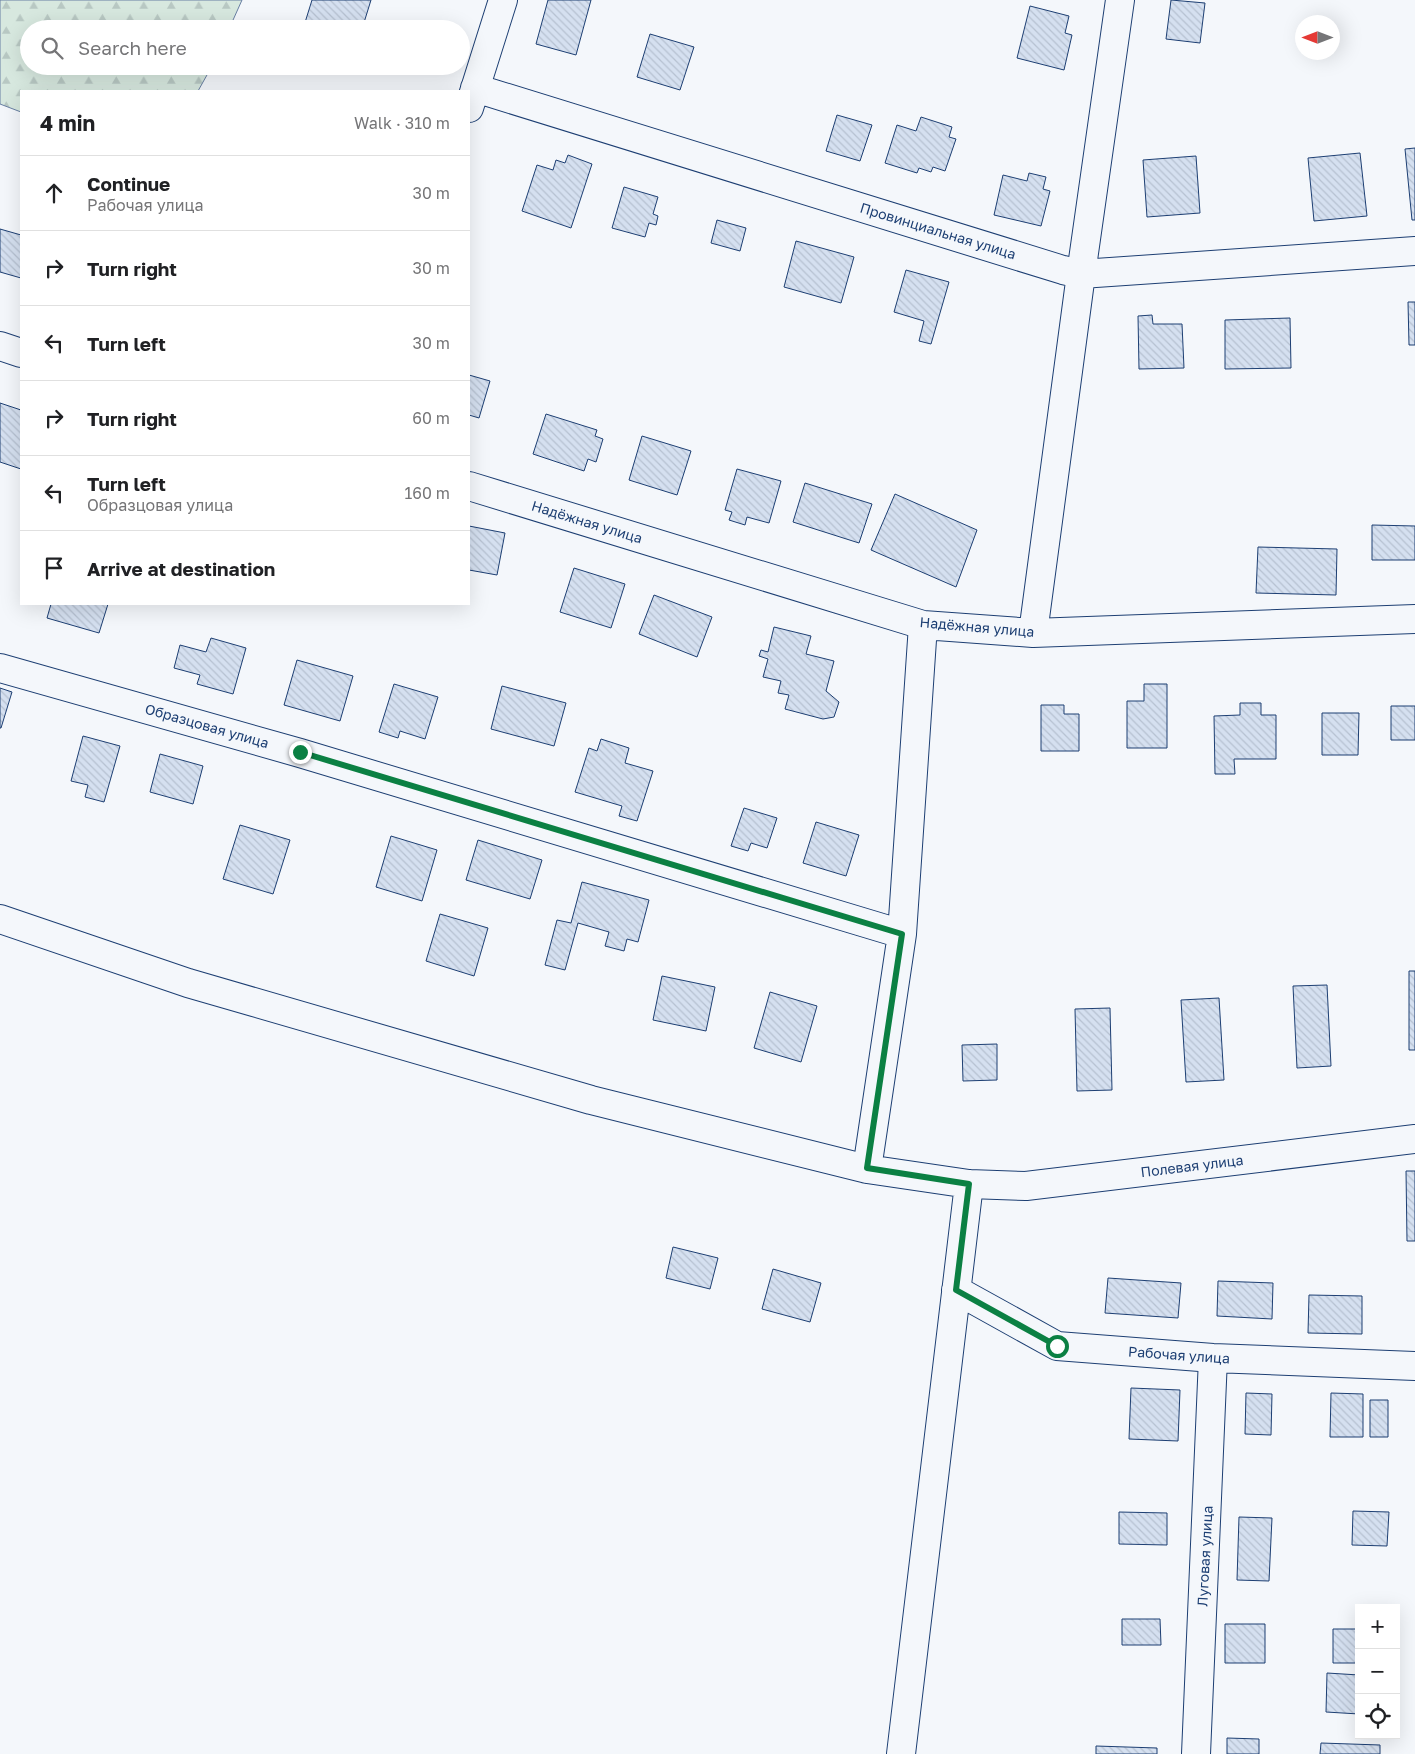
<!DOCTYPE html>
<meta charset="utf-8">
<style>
body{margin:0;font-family:"Golos Text",sans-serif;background:#f2f2f2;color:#202124}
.controls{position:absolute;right:15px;bottom:15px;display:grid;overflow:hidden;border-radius:0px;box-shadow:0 5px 20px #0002}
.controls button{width:45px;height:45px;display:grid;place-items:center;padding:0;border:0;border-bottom:1px solid #e0e0e0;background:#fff;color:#202124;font:25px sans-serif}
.compass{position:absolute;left:1295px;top:15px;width:45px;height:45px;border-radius:50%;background:#fff;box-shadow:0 5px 20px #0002;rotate:270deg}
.stop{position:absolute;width:15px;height:15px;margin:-11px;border:4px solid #0b8043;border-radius:50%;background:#fff}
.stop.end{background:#0b8043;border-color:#fff;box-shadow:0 1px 5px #0008}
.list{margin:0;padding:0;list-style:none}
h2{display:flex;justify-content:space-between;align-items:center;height:65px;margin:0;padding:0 20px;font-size:21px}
h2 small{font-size:16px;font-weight:400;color:#757577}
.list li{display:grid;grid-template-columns:32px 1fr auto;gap:15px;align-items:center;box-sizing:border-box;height:75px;padding:0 20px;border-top:1px solid #e0e0e0}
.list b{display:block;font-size:19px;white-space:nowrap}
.list p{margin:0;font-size:16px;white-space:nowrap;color:#757577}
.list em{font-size:16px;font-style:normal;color:#757577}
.icon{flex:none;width:28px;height:28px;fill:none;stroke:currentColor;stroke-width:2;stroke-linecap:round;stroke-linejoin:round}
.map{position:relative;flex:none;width:1415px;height:1754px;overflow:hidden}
.search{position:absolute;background:#fff;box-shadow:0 5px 20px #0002;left:20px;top:20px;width:450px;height:55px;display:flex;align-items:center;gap:12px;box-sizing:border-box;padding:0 18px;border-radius:28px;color:#757577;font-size:19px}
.panel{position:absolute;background:#fff;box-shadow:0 5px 20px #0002;left:20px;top:90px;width:450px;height:515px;border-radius:0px}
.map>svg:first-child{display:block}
.forest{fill:url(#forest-firs);stroke:#687fa3}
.building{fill:url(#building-back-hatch);stroke:#1d3f73}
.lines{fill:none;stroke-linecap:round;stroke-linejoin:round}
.minor-casing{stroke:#1d3f73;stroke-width:30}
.minor{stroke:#f4f7fb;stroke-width:28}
.route{stroke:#0b8043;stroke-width:6}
.labels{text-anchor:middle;stroke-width:4;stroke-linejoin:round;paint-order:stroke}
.street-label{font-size:14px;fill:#1d3f73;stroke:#f4f7fb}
</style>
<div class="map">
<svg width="1415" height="1754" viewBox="0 0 1415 1754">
<defs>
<pattern id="forest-firs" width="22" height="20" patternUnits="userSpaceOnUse" patternTransform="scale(1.25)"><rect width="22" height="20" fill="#d7e8df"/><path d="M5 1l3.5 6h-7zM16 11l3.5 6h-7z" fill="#b8c8c3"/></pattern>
<pattern id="building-back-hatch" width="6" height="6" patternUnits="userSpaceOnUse" patternTransform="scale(1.25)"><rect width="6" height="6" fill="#d5e0f0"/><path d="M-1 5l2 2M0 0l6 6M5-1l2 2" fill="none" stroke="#b6c1d1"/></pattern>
</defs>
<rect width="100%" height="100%" fill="#f4f7fb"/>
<path class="forest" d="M 0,0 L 242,0 L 229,29 L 29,29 L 29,66 L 212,66 L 198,91 L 21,91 L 21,112 L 0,104 Z"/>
<path class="building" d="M 312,0 L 371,0 L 362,29 L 303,29 Z
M 548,0 L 591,0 L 576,55 L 536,44 Z
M 1171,0 L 1205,3 L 1200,43 L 1166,39 Z
M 1030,6 L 1069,16 L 1065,33 L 1072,35 L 1064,70 L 1017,58 Z
M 650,34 L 694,47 L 680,90 L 637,77 Z
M 837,115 L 872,125 L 860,161 L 826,151 Z
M 921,117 L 952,127 L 949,137 L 956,139 L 945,171 L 933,167 L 931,172 L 919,168 L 917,173 L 885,163 L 897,125 L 916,131 Z
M 1415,148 L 1415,220 L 1412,220 L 1405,149 Z
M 1360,153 L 1367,216 L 1314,221 L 1308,158 Z
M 568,155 L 592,164 L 571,228 L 522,211 L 537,165 L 553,170 L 556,160 L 565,163 Z
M 1196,156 L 1200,213 L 1147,217 L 1143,160 Z
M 1029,173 L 1046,177 L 1043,189 L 1050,191 L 1041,226 L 994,215 L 1003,175 L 1027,181 Z
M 624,187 L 658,197 L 653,214 L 658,216 L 656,225 L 649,223 L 645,237 L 612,228 Z
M 717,220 L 746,228 L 740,251 L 711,243 Z
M 0,229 L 21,235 L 21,278 L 0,272 Z
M 796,241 L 854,257 L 841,303 L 784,287 Z
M 906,270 L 949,282 L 931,344 L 919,341 L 924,321 L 894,312 Z
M 1408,302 L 1415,302 L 1415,345 L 1409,345 Z
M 1152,315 L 1153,324 L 1182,324 L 1184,368 L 1139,369 L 1138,316 Z
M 1290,318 L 1291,368 L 1225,369 L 1225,320 Z
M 469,375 L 490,381 L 479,418 L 469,415 Z
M 0,403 L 21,410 L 21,469 L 0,462 Z
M 546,414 L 597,430 L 595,436 L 603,439 L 596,462 L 588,459 L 584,471 L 533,454 Z
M 642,436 L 691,451 L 677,495 L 629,480 Z
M 737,469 L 781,481 L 769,523 L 747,517 L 745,525 L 729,520 L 732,512 L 725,510 Z
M 805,483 L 872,504 L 859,543 L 793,522 Z
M 895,494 L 977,530 L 956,587 L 871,550 Z
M 1372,525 L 1415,526 L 1415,560 L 1372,560 Z
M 469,526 L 505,533 L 497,575 L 469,570 Z
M 1258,547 L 1337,549 L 1336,595 L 1256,593 Z
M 574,568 L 625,584 L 611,628 L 560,612 Z
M 654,595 L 712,617 L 697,657 L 639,634 Z
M 51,604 L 108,604 L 99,633 L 47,618 Z
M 774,627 L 811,636 L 806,654 L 834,661 L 826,691 L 839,702 L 834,717 L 823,719 L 785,709 L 789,695 L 778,693 L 781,681 L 763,677 L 768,659 L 759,656 L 761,650 L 768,652 Z
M 211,638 L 246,648 L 233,694 L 197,684 L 200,675 L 174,668 L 180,645 L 206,652 Z
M 297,660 L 353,676 L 340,721 L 284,705 Z
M 394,684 L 438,697 L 425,739 L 400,731 L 398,738 L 379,732 Z
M 1144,684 L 1167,684 L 1167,748 L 1127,748 L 1127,701 L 1144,701 Z
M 502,686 L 566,703 L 554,746 L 491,729 Z
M 0,688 L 12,692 L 1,728 L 0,728 Z
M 1240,703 L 1261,703 L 1261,715 L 1276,715 L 1276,759 L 1234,759 L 1235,774 L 1215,774 L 1214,716 L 1240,715 Z
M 1041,705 L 1064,705 L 1064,714 L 1079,714 L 1079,751 L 1041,751 Z
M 1391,706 L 1415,706 L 1415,740 L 1391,740 Z
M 1322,713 L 1359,713 L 1358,755 L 1322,755 Z
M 83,736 L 120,746 L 104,802 L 85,797 L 88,785 L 71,781 Z
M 601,739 L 629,748 L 625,763 L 653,771 L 637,821 L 619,816 L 622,806 L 575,792 L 589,748 L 597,751 Z
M 160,754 L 203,766 L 193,804 L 150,792 Z
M 744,808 L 777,818 L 767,848 L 751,843 L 748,851 L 731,846 Z
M 816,822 L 859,835 L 846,876 L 803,863 Z
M 240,825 L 290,840 L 273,894 L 223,879 Z
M 391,836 L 437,850 L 422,901 L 376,887 Z
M 478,840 L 542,860 L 530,899 L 466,880 Z
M 582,882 L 649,900 L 638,942 L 627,939 L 624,951 L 605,946 L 609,932 L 578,923 L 565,970 L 545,965 L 557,920 L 571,923 Z
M 440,914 L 488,928 L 474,976 L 426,961 Z
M 1409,971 L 1415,971 L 1415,1050 L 1409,1050 Z
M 662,976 L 715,987 L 706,1031 L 653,1020 Z
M 1327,985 L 1331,1066 L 1297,1068 L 1293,986 Z
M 770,992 L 817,1006 L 801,1062 L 754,1048 Z
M 1219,998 L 1224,1080 L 1186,1082 L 1181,1000 Z
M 1110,1008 L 1112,1090 L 1077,1091 L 1075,1009 Z
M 997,1044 L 997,1080 L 963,1081 L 962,1045 Z
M 1406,1171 L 1415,1171 L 1415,1241 L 1407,1241 Z
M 673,1247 L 718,1258 L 710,1289 L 666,1278 Z
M 773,1269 L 821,1283 L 810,1322 L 762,1309 Z
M 1108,1278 L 1181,1283 L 1178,1318 L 1105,1313 Z
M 1218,1281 L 1273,1283 L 1272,1319 L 1217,1316 Z
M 1309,1295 L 1362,1296 L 1362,1334 L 1308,1333 Z
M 1131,1388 L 1180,1390 L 1178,1441 L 1129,1439 Z
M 1246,1393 L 1272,1394 L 1271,1435 L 1245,1434 Z
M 1331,1393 L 1363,1394 L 1363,1437 L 1330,1437 Z
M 1370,1400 L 1388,1400 L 1388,1437 L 1370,1437 Z
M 1353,1511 L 1389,1512 L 1387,1546 L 1352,1545 Z
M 1119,1512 L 1167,1513 L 1167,1545 L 1119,1544 Z
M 1239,1517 L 1272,1518 L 1269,1581 L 1237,1580 Z
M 1122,1619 L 1160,1619 L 1161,1645 L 1122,1645 Z
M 1225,1624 L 1265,1624 L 1265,1663 L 1225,1663 Z
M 1333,1629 L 1359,1629 L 1359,1663 L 1333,1663 Z
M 1327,1673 L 1359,1675 L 1359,1714 L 1326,1712 Z
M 1227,1738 L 1259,1739 L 1259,1754 L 1227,1754 Z
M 1321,1743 L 1380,1745 L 1380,1754 L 1320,1754 Z
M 1096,1746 L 1157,1748 L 1157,1754 L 1096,1754 Z"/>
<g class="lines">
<g class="minor-casing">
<path id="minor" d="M 475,88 L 1063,270 L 1081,274 L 1415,251
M 469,108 L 503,0
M 0,346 L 21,353
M 469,486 L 923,625 L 1033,633 L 1415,619
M 1033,633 L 1081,274 L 1120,0
M 0,668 L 300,753 L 902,934
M 0,919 L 188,983 L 591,1100 L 867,1169 L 969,1184 L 1026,1186 L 1415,1139
M 867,1169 L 902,934 L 923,625
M 956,1290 L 1057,1346 L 1213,1358 L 1415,1366
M 901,1754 L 969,1184
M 1196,1754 L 1213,1358"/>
</g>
<use href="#minor" class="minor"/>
</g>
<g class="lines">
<path class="route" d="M 300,752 L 902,934 L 867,1168 L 969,1184 L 956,1290 L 1057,1346"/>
</g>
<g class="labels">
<g class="street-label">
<text transform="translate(938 231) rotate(17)" y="5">Провинциальная улица</text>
<text transform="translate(587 522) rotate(17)" y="5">Надёжная улица</text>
<text transform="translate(977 627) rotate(5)" y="5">Надёжная улица</text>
<text transform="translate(207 726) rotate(16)" y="5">Образцовая улица</text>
<text transform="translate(1192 1166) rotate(-7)" y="5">Полевая улица</text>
<text transform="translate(1179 1355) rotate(4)" y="5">Рабочая улица</text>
<text transform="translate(1205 1556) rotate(-87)" y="5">Луговая улица</text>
</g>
</g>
</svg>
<div class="controls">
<button>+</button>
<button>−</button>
<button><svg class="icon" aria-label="locate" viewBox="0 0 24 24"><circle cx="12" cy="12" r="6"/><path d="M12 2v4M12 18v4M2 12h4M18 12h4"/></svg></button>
</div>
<svg class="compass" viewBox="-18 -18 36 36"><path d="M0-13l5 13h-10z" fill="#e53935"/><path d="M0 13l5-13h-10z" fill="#757577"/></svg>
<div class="stop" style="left:1057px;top:1346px"></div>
<div class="stop end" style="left:300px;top:752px"></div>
<div class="search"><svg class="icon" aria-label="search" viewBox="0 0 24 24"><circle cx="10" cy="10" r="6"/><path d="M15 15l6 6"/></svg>Search here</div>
<section class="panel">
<h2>4 min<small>Walk · 310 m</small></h2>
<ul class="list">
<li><svg class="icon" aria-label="ahead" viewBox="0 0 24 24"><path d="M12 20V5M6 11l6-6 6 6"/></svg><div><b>Continue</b><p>Рабочая улица</p></div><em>30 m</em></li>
<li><svg class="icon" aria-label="right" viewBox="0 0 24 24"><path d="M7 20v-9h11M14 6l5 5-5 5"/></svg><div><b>Turn right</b></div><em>30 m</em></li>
<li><svg class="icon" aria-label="left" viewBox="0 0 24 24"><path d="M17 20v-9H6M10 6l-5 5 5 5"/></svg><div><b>Turn left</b></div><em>30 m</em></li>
<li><svg class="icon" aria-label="right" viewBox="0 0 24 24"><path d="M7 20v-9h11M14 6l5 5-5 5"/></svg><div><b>Turn right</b></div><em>60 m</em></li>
<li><svg class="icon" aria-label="left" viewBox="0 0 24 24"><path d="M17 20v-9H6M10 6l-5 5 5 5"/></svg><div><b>Turn left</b><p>Образцовая улица</p></div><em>160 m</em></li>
<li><svg class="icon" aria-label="arrive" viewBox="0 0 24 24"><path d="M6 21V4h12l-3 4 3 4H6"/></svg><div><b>Arrive at destination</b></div></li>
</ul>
</section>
</div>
